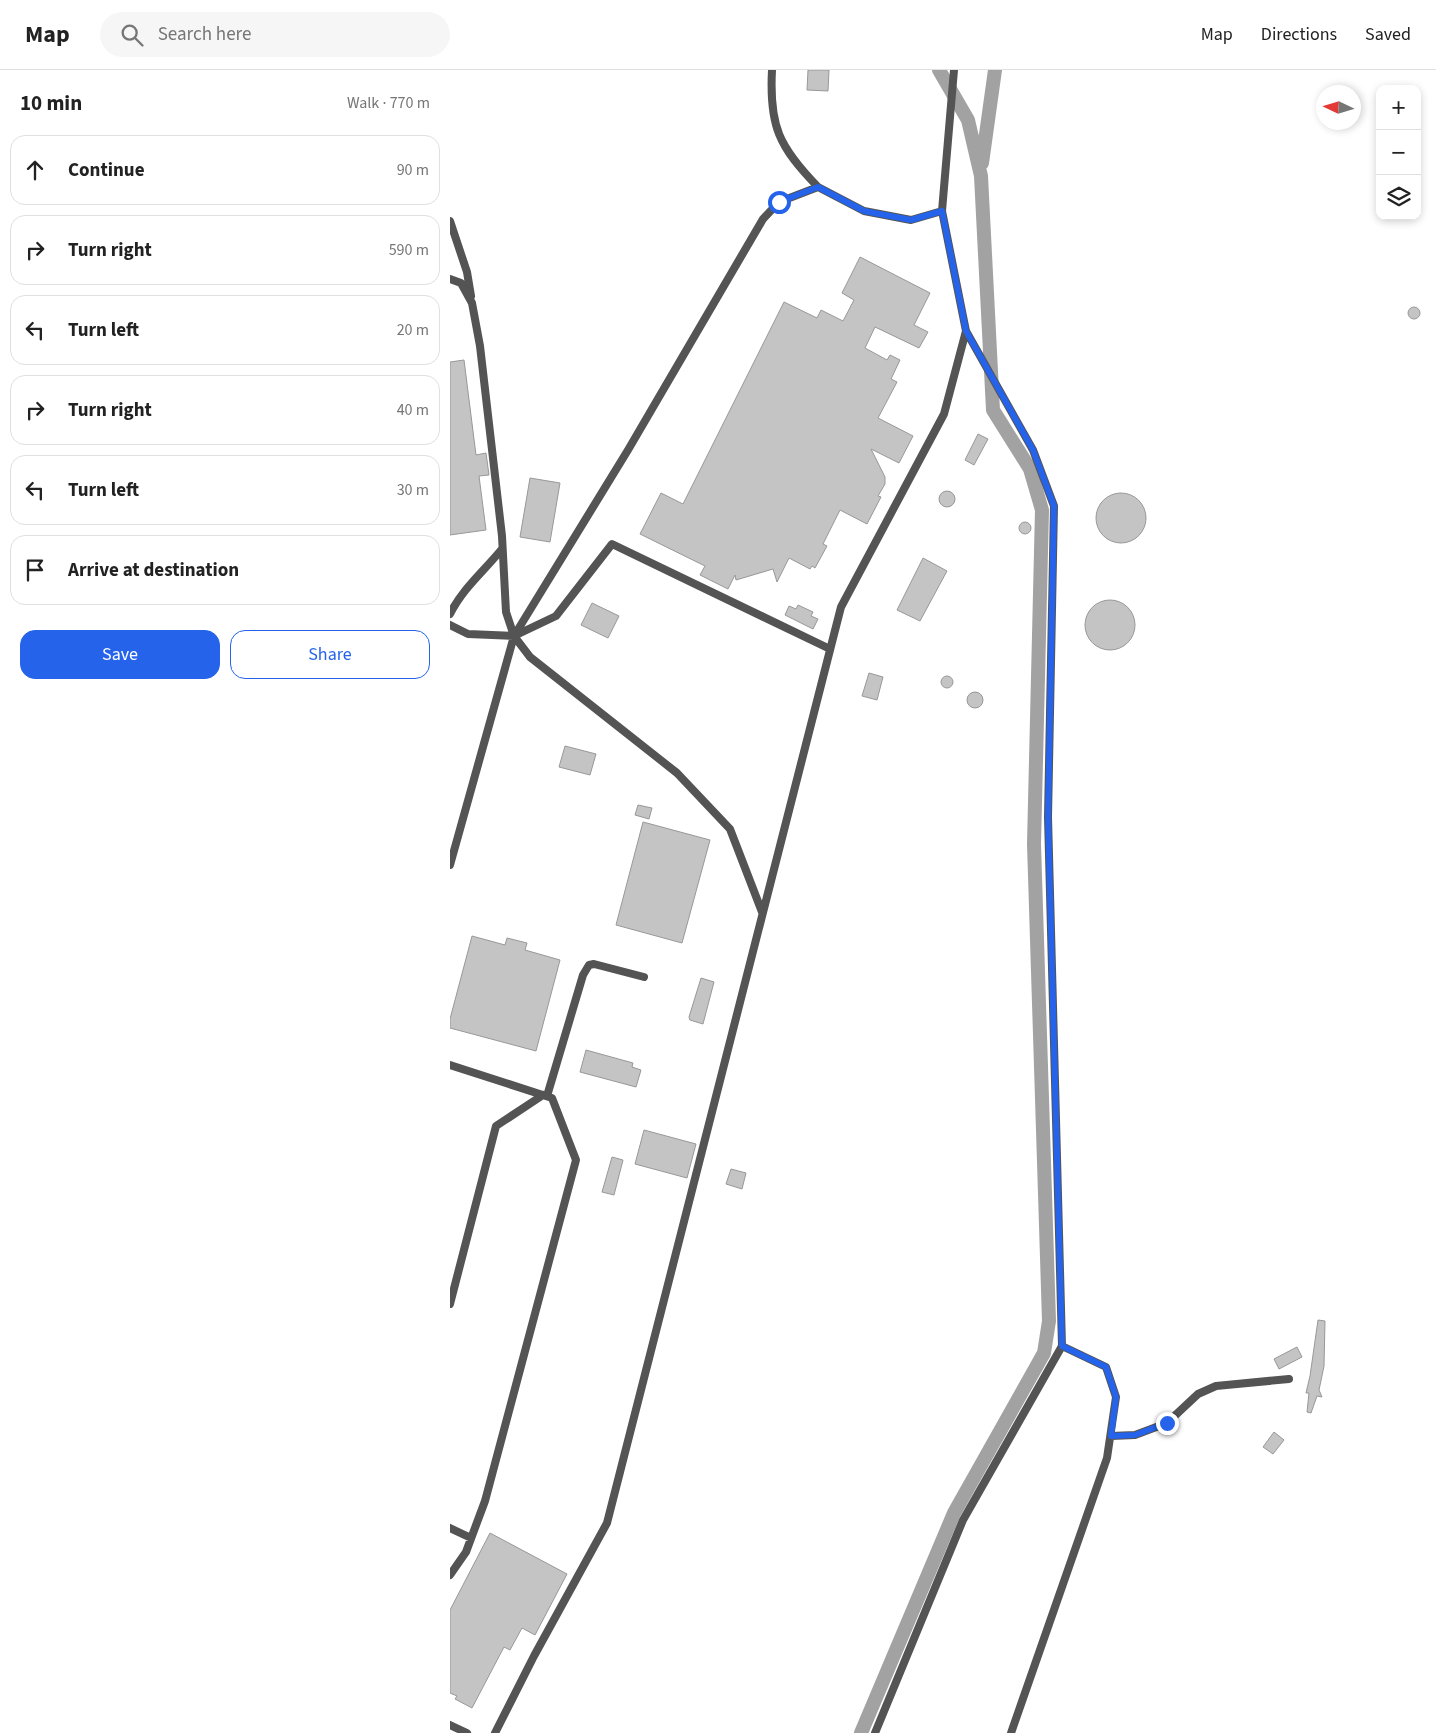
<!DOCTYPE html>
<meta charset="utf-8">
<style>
body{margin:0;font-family:"Source Sans 3",sans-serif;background:#f6f6f6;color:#222}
.controls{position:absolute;right:15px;top:15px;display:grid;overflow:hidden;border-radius:10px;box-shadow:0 2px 8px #0003}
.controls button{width:45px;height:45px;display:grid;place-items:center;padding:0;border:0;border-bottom:1px solid #e0e0e0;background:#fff;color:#222;font:25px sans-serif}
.compass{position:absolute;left:866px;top:15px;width:45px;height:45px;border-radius:50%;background:#fff;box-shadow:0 2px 8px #0003;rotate:274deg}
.stop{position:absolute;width:15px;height:15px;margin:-11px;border:4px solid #2563eb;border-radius:50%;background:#fff}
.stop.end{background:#2563eb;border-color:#fff;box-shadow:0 1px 5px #0008}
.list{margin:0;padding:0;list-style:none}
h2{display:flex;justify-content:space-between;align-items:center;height:65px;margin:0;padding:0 20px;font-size:21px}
h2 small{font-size:16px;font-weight:400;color:#767676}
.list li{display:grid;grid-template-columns:32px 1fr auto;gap:15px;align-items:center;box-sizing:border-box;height:70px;margin:0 10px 10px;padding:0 10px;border:1px solid #e0e0e0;border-radius:15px}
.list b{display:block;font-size:19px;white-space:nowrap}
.list em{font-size:16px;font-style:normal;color:#767676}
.actions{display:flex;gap:10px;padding:15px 20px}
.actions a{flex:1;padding:11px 0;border:1px solid #2563eb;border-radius:15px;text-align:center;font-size:18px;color:#2563eb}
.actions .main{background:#2563eb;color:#fff}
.icon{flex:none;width:28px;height:28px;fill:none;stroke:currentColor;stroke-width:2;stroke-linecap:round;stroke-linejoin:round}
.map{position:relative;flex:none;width:986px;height:1663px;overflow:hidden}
header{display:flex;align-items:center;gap:30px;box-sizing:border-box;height:70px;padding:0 25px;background:#fff;border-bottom:1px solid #e0e0e0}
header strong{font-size:24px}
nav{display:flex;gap:28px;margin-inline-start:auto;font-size:18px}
.search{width:350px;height:45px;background:#f6f6f6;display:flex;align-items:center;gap:12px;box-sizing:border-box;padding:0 18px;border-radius:28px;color:#767676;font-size:19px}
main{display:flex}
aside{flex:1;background:#fff}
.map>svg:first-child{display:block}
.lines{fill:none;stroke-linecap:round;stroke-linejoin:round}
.canal{stroke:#a2a2a2;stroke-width:14}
.building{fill:#c4c4c4;stroke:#989898}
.service{stroke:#545454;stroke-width:8}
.route{stroke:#2563eb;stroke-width:6}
</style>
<header>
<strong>Map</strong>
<div class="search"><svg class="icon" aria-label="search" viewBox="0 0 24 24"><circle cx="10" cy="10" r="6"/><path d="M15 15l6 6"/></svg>Search here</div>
<nav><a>Map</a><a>Directions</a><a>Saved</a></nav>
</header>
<main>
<aside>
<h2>10 min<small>Walk · 770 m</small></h2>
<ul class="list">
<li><svg class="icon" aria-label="ahead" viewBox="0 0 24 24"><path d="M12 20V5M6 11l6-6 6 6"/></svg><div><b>Continue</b></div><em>90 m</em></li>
<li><svg class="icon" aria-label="right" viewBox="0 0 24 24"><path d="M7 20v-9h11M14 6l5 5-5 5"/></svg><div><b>Turn right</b></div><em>590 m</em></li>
<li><svg class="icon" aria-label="left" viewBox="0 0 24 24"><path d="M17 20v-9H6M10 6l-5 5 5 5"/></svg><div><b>Turn left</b></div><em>20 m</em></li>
<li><svg class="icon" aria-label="right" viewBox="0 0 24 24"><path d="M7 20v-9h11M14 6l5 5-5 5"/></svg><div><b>Turn right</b></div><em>40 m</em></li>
<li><svg class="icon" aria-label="left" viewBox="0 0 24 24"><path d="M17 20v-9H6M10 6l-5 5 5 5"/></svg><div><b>Turn left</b></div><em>30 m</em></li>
<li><svg class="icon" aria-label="arrive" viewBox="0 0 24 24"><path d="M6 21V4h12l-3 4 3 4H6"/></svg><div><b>Arrive at destination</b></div></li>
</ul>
<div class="actions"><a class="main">Save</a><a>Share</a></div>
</aside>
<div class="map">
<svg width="986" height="1663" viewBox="0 0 986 1663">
<rect width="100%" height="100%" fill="#fff"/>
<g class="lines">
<path class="canal" d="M 532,93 L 545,0
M 411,1663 L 504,1443 L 594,1283 L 599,1251 L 584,774 L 592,440 L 580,399 L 543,340 L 531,106 L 518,50 L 489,0"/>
</g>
<path class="building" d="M 358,0 L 379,0 L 378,21 L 357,20 Z
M 410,187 L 480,223 L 464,255 L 478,262 L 469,278 L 425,257 L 415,278 L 437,290 L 440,285 L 450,290 L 441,309 L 447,312 L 428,348 L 463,366 L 449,393 L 421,379 L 435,407 L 435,414 L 428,426 L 431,427 L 417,454 L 390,440 L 373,474 L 377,476 L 365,498 L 362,496 L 360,499 L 339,488 L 327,512 L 323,499 L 286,510 L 285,505 L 278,519 L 250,505 L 255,496 L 190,464 L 211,423 L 233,434 L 334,232 L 367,248 L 371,240 L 393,251 L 404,230 L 392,223 Z
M958 243a6 6 0 1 1 12 0a6 6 0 1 1-12 0Z
M 14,290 L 26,385 L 36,383 L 39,405 L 29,406 L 36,460 L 0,465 L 0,292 Z
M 528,364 L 538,369 L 524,395 L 515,390 Z
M 80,408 L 110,413 L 100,472 L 70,467 Z
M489 429a8 8 0 1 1 16 0a8 8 0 1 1-16 0Z
M646 448a25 25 0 1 1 50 0a25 25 0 1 1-50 0Z
M569 458a6 6 0 1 1 12 0a6 6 0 1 1-12 0Z
M 473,488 L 497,501 L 470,551 L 447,540 Z
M635 555a25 25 0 1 1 50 0a25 25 0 1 1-50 0Z
M 142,533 L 169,546 L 158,568 L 131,555 Z
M 348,535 L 363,542 L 361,546 L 368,549 L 363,559 L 335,545 L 339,536 L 346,539 Z
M 419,603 L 433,607 L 427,630 L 412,626 Z
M491 612a6 6 0 1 1 12 0a6 6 0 1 1-12 0Z
M517 630a8 8 0 1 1 16 0a8 8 0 1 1-16 0Z
M 115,676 L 146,684 L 140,705 L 109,697 Z
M 188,735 L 202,738 L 199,749 L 185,745 Z
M 193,752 L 260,770 L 232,873 L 166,855 Z
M 22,866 L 55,875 L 57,868 L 77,873 L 75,880 L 110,890 L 86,981 L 0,958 L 0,949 Z
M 251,908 L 264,912 L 253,954 L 240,950 L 239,947 Z
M 136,980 L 183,993 L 182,997 L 191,1000 L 186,1017 L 130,1002 Z
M 194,1060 L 246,1074 L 237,1108 L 185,1094 Z
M 162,1087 L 173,1090 L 164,1125 L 152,1122 Z
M 281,1099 L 296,1103 L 292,1119 L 276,1114 Z
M 868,1250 L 875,1251 L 874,1296 L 869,1320 L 872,1327 L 867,1326 L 861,1343 L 857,1342 L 859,1323 L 856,1323 L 860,1306 Z
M 847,1277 L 852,1287 L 829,1299 L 824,1289 Z
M 824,1362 L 834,1370 L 823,1384 L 813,1377 Z
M 40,1463 L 117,1504 L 85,1565 L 72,1558 L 60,1580 L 54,1577 L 22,1638 L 5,1629 L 7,1626 L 0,1623 L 0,1540 Z"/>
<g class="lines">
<path class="service" d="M 322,0 C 319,56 329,77 368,117
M 0,151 L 17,202 L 21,226
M 0,209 L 11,213 L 22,233 L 30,276 L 52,466 L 56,542 L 64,566 L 80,587 L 227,703 L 280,759 L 312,842
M 0,544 C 13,518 34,501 52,479
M 0,555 L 18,564 L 64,566
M 64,566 L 178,380 L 313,149 L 329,132 L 368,117 L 414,141 L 461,150 L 492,141
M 0,795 L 64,566 L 106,546 L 162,474 L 380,579
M 0,995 L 102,1028 L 126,1090 L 35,1431 L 16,1482 L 0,1505
M 97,1026 L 133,905 L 139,895 L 144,894 L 194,907
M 0,1234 L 46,1056 L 93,1025
M 661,1366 L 685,1365 L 717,1353 L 748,1324 L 766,1316 L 839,1309
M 0,1458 L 21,1468
M 0,1655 L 17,1663
M 45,1663 L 84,1586 L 157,1453 L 391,537 L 494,344 L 516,261
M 425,1663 L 513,1450 L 612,1276 L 598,747 L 604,436 L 583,380 L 516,261 L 492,141 L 504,0
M 561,1663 L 657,1388 L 666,1327 L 656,1297 L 612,1276"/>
</g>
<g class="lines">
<path class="route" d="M 329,132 L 368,117 L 414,141 L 461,150 L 492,141 L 516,261 L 583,380 L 604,436 L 598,747 L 612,1276 L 656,1297 L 666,1327 L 661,1366 L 685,1365 L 717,1353"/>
</g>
</svg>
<div class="controls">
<button>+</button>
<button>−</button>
<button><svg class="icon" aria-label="layers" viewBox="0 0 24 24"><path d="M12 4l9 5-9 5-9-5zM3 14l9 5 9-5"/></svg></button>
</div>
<svg class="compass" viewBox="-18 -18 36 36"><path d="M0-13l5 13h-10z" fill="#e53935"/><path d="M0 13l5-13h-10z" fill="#767676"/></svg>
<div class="stop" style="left:329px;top:132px"></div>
<div class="stop end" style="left:717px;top:1353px"></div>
</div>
</main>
